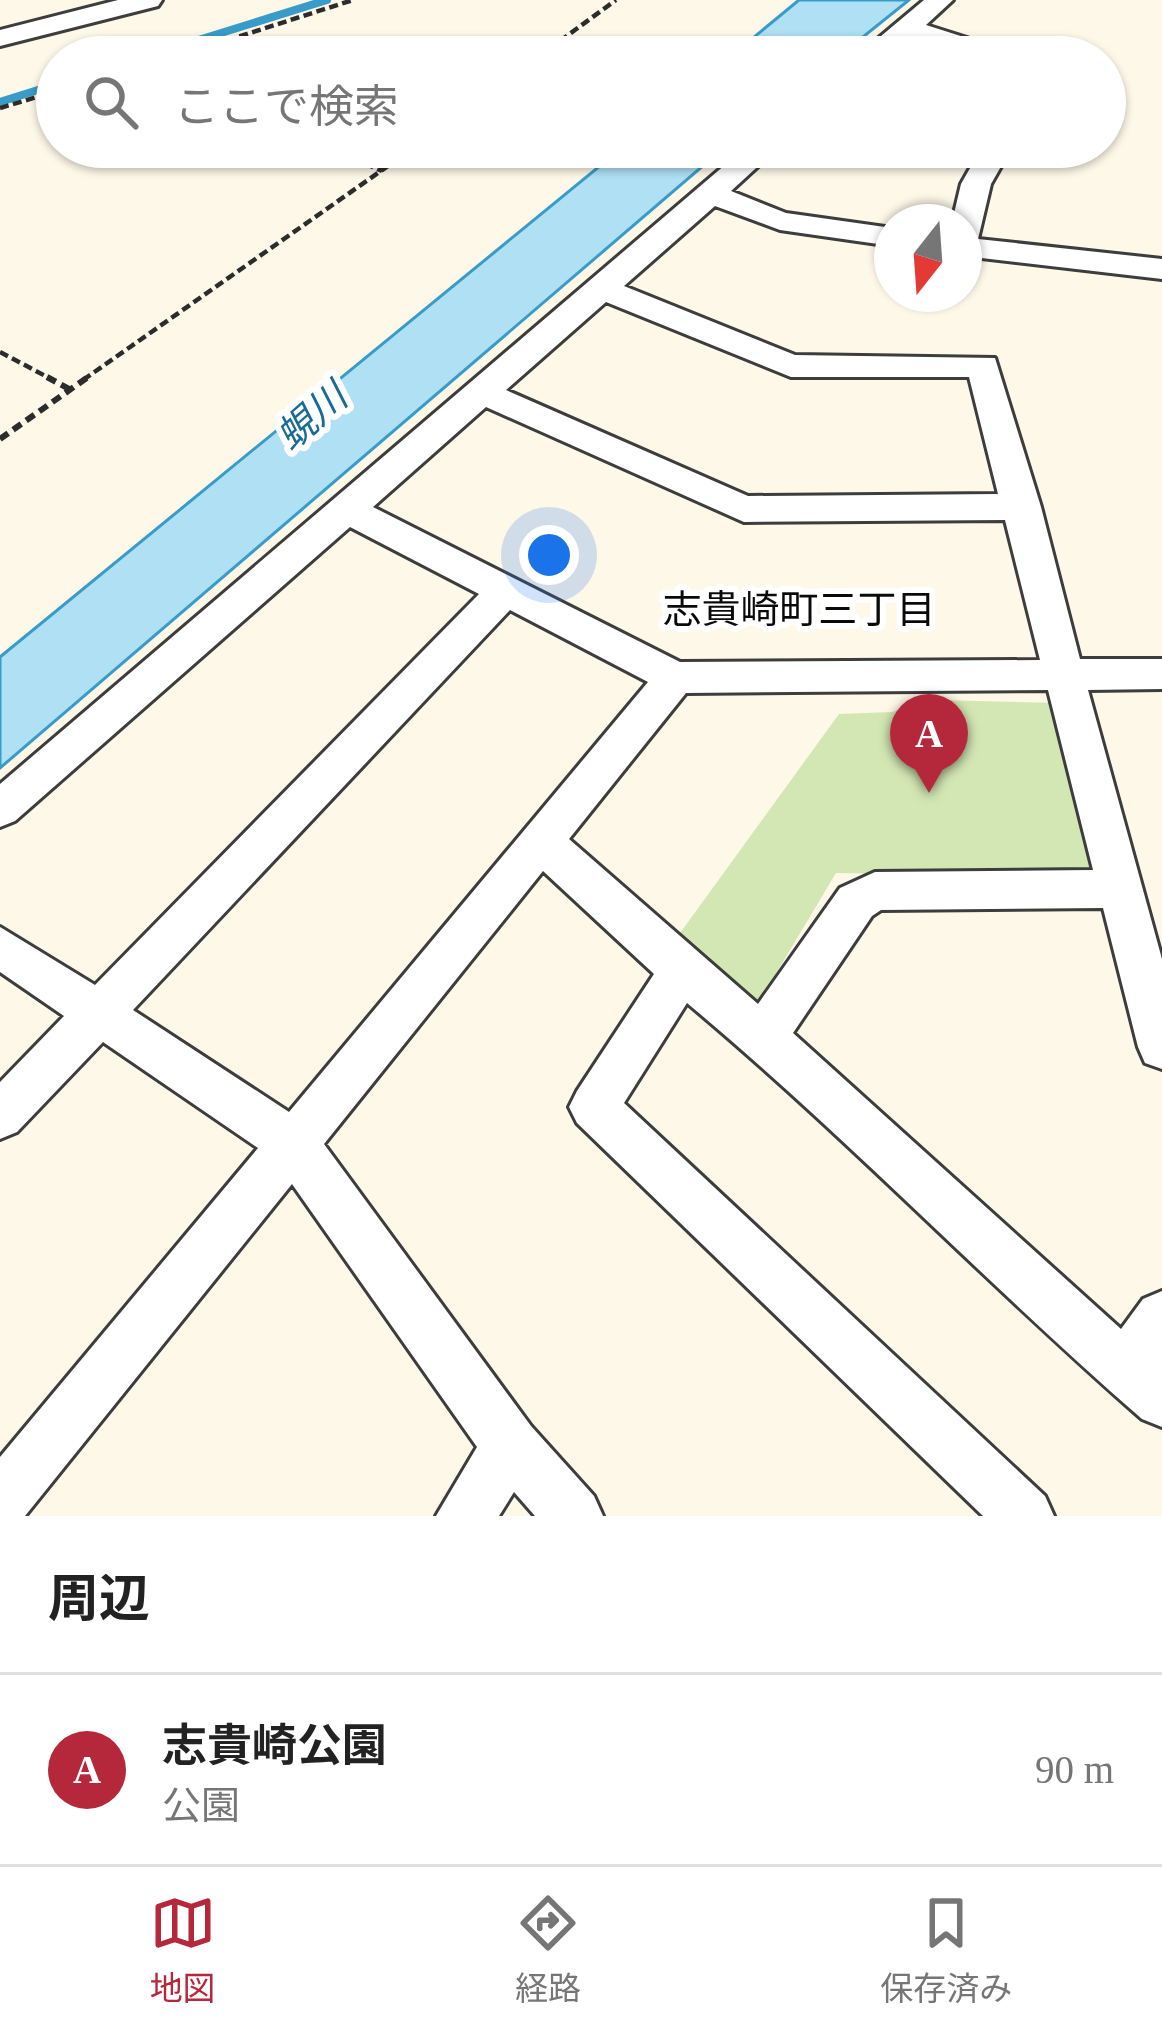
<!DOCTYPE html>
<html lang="ja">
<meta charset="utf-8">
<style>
body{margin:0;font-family:"Times New Roman","Noto Sans JP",serif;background:#f2f2f2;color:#222}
.compass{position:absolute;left:874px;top:204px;width:108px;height:108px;border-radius:50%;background:#fff;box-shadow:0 3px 9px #0004;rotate:197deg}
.you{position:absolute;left:549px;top:555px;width:42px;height:42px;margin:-30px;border:9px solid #fff;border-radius:50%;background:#1a73e8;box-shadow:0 0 0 18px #1a73e833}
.badge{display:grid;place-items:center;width:78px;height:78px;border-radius:50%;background:#b5283b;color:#fff;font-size:39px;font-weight:700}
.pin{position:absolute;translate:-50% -99px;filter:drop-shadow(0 3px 6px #0008)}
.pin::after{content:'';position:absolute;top:63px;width:42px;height:36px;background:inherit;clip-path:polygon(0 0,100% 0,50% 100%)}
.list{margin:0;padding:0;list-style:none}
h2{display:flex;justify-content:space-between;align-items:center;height:156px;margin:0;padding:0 48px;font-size:51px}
h2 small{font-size:39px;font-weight:400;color:#767676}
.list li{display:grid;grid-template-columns:78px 1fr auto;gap:36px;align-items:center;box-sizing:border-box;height:192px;padding:0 48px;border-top:3px solid #e0e0e0}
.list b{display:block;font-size:45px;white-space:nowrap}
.list p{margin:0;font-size:39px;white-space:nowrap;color:#767676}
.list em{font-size:39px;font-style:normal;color:#767676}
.icon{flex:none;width:66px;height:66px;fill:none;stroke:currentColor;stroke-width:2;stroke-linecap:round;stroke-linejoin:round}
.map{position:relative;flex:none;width:1162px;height:1516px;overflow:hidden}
.search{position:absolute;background:#fff;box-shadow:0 3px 9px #0004;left:36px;right:36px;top:36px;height:132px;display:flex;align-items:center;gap:30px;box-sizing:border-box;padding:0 42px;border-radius:66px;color:#767676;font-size:45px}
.sheet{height:348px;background:#fff}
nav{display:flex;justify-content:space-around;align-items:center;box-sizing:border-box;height:168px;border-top:3px solid #e0e0e0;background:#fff;font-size:33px;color:#767676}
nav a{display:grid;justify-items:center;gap:6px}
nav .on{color:#b5283b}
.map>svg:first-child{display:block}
.green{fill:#d3e7b4}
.water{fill:#afe0f4;stroke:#399cc8;stroke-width:3}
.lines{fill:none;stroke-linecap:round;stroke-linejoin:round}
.stream{stroke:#399cc8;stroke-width:8}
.minor-casing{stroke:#3d3d3d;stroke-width:6}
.path-far1{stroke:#2c2c2c;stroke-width:4.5;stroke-dasharray:9 4.5;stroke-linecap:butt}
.path{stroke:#2c2c2c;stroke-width:6;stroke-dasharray:10 6;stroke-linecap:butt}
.minor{fill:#fff;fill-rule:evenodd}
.labels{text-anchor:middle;stroke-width:12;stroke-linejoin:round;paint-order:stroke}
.water-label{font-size:39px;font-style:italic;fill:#196b97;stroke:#fff}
.neighbourhood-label{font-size:39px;fill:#0a0a0a;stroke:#fff}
</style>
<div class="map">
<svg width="1162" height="1516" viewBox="0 0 1162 1516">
<rect width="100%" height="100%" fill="#fef8e9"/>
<path class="green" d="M 936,700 L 1060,703 L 1091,877 L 836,873 L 756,1007 L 675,940 L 839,714 L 892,712 Z"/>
<path class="water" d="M 799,0 L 909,0 L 838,57 L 730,57 Z
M 623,147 L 725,147 L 0,768 L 0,657 Z"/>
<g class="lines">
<path class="stream" d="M 144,57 L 327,0
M 0,102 L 57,84"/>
<g class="minor-casing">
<path id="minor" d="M 118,0 L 162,0 L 158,6 L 0,46 L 0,30 Z
M 924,0 L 953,0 L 926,25 L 1008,51 L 1012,57 L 971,57 L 911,37 L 887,57 L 856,57 Z
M 746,147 L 779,147 L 731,191 L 786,213 L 892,228 L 892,246 L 780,230 L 715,206 L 624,286 L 795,355 L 995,358 L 1041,507 L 1080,659 L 1162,659 L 1162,689 L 1088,690 L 1162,959 L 1162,1069 L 1145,1063 L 1138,1047 L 1103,908 L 881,910 L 872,916 L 793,1033 L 1121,1329 L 1143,1299 L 1162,1291 L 1162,1427 L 1142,1419 C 987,1284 845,1135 687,1003 L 624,1103 L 1045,1496 L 1054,1516 L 983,1516 L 577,1123 L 569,1107 L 577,1091 L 654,974 L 543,871 L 324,1144 L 531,1426 L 594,1496 L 603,1516 L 535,1516 L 514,1492 L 499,1516 L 436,1516 L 477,1447 L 292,1184 L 25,1516 L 0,1516 L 0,1457 L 258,1148 L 103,1042 L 17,1132 L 0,1139 L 0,1082 L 64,1016 L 0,972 L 0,927 L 95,985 L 479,594 L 350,527 L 15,821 L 0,827 L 0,784 ZM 606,302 L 791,377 L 969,377 L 998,494 L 748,496 L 506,390 ZM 486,407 L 744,522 L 1005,520 L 1040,660 L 680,662 L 373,507 ZM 510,610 L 648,682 L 289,1112 L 133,1010 ZM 1048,690 L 1093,870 L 875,872 L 840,888 L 758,1004 L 569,839 L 686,693 Z
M 982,147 L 1012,147 L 991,184 L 978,239 L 1162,259 L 1162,279 L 964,256 L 964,222 L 952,222 L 961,184 Z"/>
</g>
<path class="path-far1" d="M 175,57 L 353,0
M 538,57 L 616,0
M 0,108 L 57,91
M 328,147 L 382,171
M 0,352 L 53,380
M 83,380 L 415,147"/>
<path class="path" d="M 47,377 L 71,390
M 0,439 L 88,377"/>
<use href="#minor" class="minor"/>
</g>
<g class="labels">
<g class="water-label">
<text transform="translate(311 416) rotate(-41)" y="14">蜆川</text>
</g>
<g class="neighbourhood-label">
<text x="799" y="623">志貴崎町三丁目</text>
</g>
</g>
</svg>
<svg class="compass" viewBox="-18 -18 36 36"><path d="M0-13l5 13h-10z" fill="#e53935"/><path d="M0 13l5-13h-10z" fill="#767676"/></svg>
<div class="you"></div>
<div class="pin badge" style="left:929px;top:793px">A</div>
<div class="search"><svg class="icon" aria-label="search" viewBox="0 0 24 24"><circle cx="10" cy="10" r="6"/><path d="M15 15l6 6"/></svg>ここで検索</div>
</div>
<section class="sheet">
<h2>周辺<small></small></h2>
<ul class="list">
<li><span class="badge">A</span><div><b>志貴崎公園</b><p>公園</p></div><em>90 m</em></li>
</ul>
</section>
<nav>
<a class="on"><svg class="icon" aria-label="map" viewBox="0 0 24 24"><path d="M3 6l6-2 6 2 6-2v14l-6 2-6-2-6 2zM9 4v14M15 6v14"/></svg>地図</a>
<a><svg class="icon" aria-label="directions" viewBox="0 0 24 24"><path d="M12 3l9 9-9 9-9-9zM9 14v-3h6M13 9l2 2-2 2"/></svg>経路</a>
<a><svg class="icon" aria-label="saved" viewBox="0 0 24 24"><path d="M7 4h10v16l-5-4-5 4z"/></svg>保存済み</a>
</nav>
